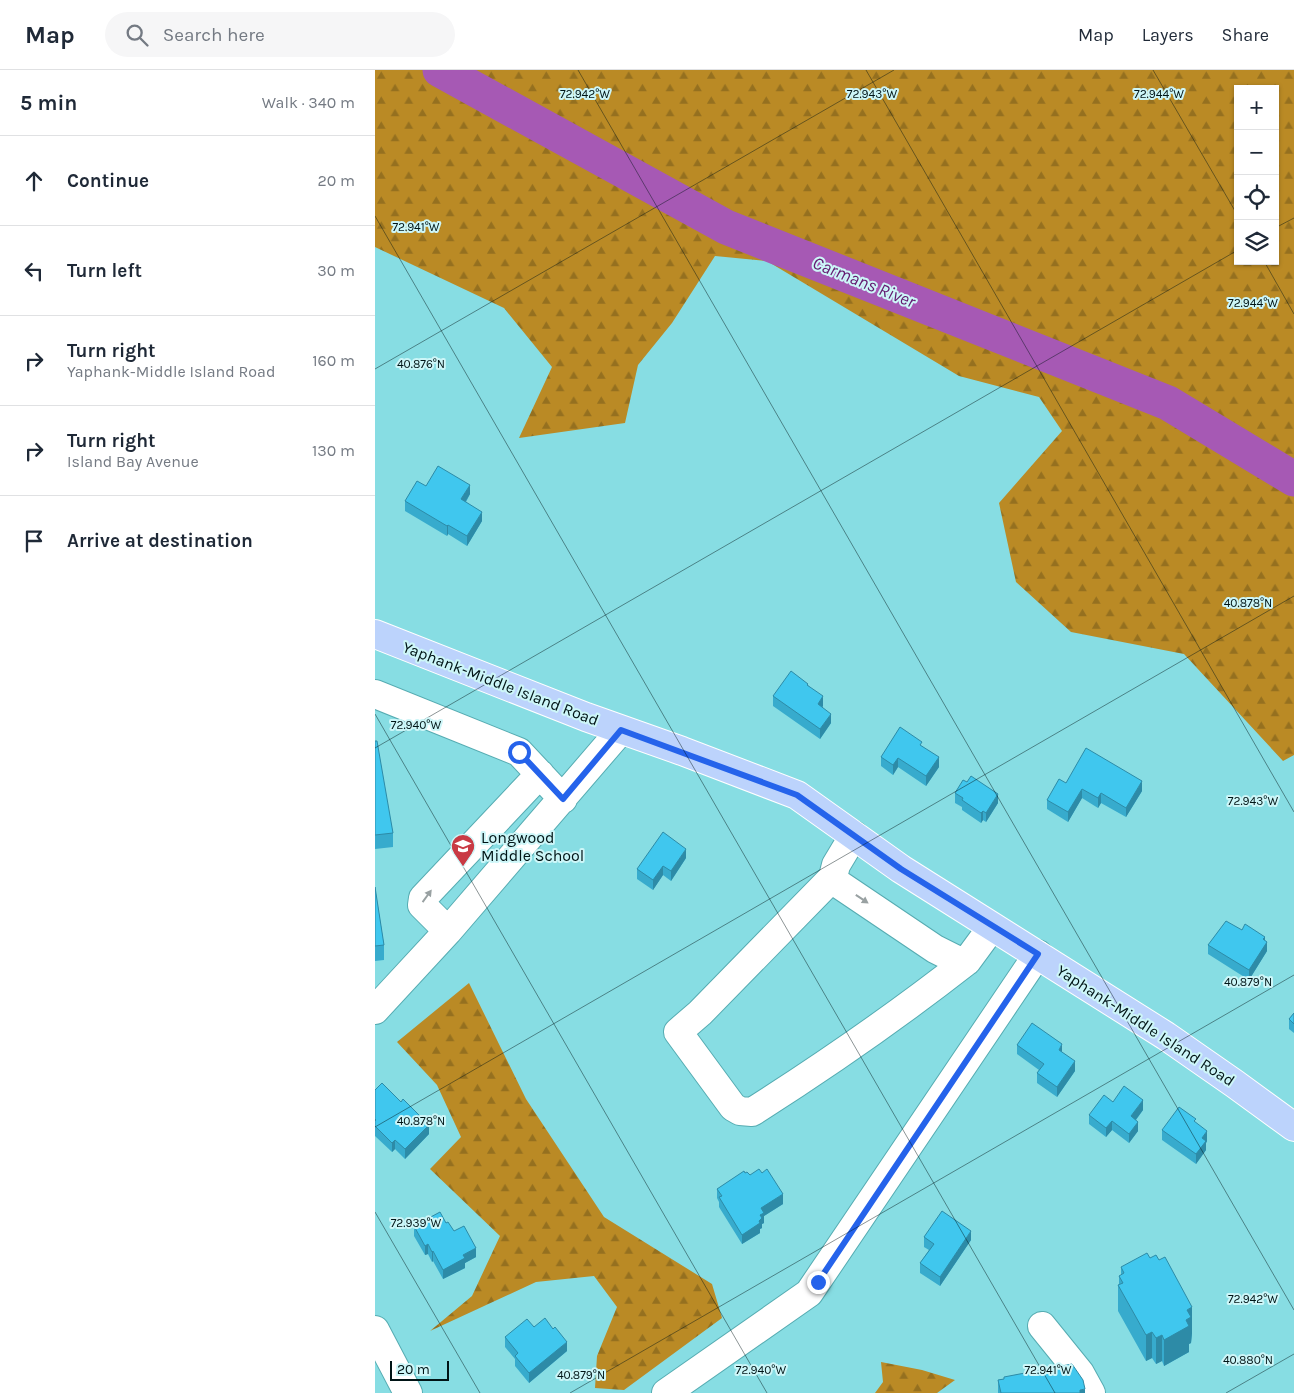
<!DOCTYPE html>
<meta charset="utf-8">
<style>
body{margin:0;font-family:Karla,sans-serif;background:#f6f6f7;color:#1f2937}
.controls{position:absolute;right:15px;top:15px;display:grid;overflow:hidden;border-radius:0px;box-shadow:0 1px 4px #0004}
.controls button{width:45px;height:45px;display:grid;place-items:center;padding:0;border:0;border-bottom:1px solid #e0e1e3;background:#fff;color:#1f2937;font:25px sans-serif}
.scale{position:absolute;left:15px;bottom:12px;width:59px;box-sizing:border-box;padding-left:5px;border:2px solid #001416;border-top:0;font-size:14px;line-height:18px;white-space:nowrap;color:#001416;-webkit-text-stroke:4px #cdf6f8;paint-order:stroke}
.stop{position:absolute;width:15px;height:15px;margin:-11px;border:4px solid #2563eb;border-radius:50%;background:#fff}
.stop.end{background:#2563eb;border-color:#fff;box-shadow:0 1px 5px #0008}
.list{margin:0;padding:0;list-style:none}
h2{display:flex;justify-content:space-between;align-items:center;height:65px;margin:0;padding:0 20px;font-size:21px}
h2 small{font-size:16px;font-weight:400;color:#747a83}
.list li{display:grid;grid-template-columns:32px 1fr auto;gap:15px;align-items:center;box-sizing:border-box;height:90px;padding:0 20px;border-top:1px solid #e0e1e3}
.list b{display:block;font-size:19px;white-space:nowrap}
.list p{margin:0;font-size:16px;white-space:nowrap;color:#747a83}
.list em{font-size:16px;font-style:normal;color:#747a83}
.icon{flex:none;width:28px;height:28px;fill:none;stroke:currentColor;stroke-width:2;stroke-linecap:round;stroke-linejoin:round}
.map{position:relative;flex:none;width:919px;height:1323px;overflow:hidden}
header{display:flex;align-items:center;gap:30px;box-sizing:border-box;height:70px;padding:0 25px;background:#fff;border-bottom:1px solid #e0e1e3}
header strong{font-size:24px}
nav{display:flex;gap:28px;margin-inline-start:auto;font-size:18px}
.search{width:350px;height:45px;background:#f6f6f7;display:flex;align-items:center;gap:12px;box-sizing:border-box;padding:0 18px;border-radius:28px;color:#747a83;font-size:19px}
main{display:flex}
aside{flex:1;background:#fff}
.map>svg:first-child{display:block}
.forest{fill:url(#forest-firs);fill-rule:evenodd}
.lines{fill:none;stroke-linecap:round;stroke-linejoin:round}
.river{stroke:#a659b4;stroke-width:35}
.minor-casing{stroke:#56acb2;stroke-width:30}
.major-casing{stroke:#fff;stroke-width:30}
.minor{stroke:#fff;stroke-width:28}
.major{stroke:#bcd3fc;stroke-width:28}
.wall{fill:#37abcd}
.shaded-wall{fill:#2d8ba7}
.building{fill:#40c7ee;stroke:#2d8ba7}
.oneway{fill:#99a1a2}
.route{stroke:#2563eb;stroke-width:6}
.ticks{fill:none;stroke:#001416;stroke-width:1;stroke-opacity:0.45}
.labels{text-anchor:middle;stroke-width:4;stroke-linejoin:round;paint-order:stroke}
.street-label{font-size:16px;fill:#001416;stroke:#cdf6f8}
.poi-label{font-size:16px;fill:#001416;stroke:#cdf6f8;text-anchor:start}
.water-label{font-size:18px;font-style:italic;fill:#631a70;stroke:#cdf6f8}
.ticks-label{font-size:12px;text-anchor:middle;fill:#001416;stroke:#cdf6f8;stroke-width:4;stroke-linejoin:round;paint-order:stroke}
</style>
<header>
<strong>Map</strong>
<div class="search"><svg class="icon" aria-label="search" viewBox="0 0 24 24"><circle cx="10" cy="10" r="6"/><path d="M15 15l6 6"/></svg>Search here</div>
<nav><a>Map</a><a>Layers</a><a>Share</a></nav>
</header>
<main>
<aside>
<h2>5 min<small>Walk · 340 m</small></h2>
<ul class="list">
<li><svg class="icon" aria-label="ahead" viewBox="0 0 24 24"><path d="M12 20V5M6 11l6-6 6 6"/></svg><div><b>Continue</b></div><em>20 m</em></li>
<li><svg class="icon" aria-label="left" viewBox="0 0 24 24"><path d="M17 20v-9H6M10 6l-5 5 5 5"/></svg><div><b>Turn left</b></div><em>30 m</em></li>
<li><svg class="icon" aria-label="right" viewBox="0 0 24 24"><path d="M7 20v-9h11M14 6l5 5-5 5"/></svg><div><b>Turn right</b><p>Yaphank-Middle Island Road</p></div><em>160 m</em></li>
<li><svg class="icon" aria-label="right" viewBox="0 0 24 24"><path d="M7 20v-9h11M14 6l5 5-5 5"/></svg><div><b>Turn right</b><p>Island Bay Avenue</p></div><em>130 m</em></li>
<li><svg class="icon" aria-label="arrive" viewBox="0 0 24 24"><path d="M6 21V4h12l-3 4 3 4H6"/></svg><div><b>Arrive at destination</b></div></li>
</ul>
</aside>
<div class="map">
<svg width="919" height="1323" viewBox="0 0 919 1323">
<defs>
<pattern id="forest-firs" width="22" height="20" patternUnits="userSpaceOnUse" patternTransform="scale(1.25)"><rect width="22" height="20" fill="#ba8a25"/><path d="M5 1l3.5 6h-7zM16 11l3.5 6h-7z" fill="#95701f"/></pattern>
</defs>
<rect width="100%" height="100%" fill="#87dde3"/>
<path class="forest" d="M 0,0 L 919,0 L 919,685 L 908,691 L 809,584 L 696,562 L 641,512 L 624,433 L 687,361 L 664,327 L 584,306 L 392,191 L 340,186 L 297,253 L 263,295 L 250,353 L 144,368 L 177,297 L 129,238 L 0,177 ZM 863,19 L 900,19 L 900,191 L 863,191 Z
M 94,913 L 151,1029 L 229,1147 L 337,1214 L 347,1248 L 249,1320 L 220,1318 L 222,1286 L 242,1237 L 219,1206 L 161,1212 L 55,1261 L 97,1226 L 125,1166 L 55,1099 L 86,1067 L 62,1015 L 22,972 Z
M 506,1292 L 547,1300 L 580,1310 L 562,1323 L 500,1323 L 508,1312 Z"/>
<g class="lines">
<path class="river" d="M 65,0 L 351,157 L 793,333 L 919,409"/>
<g class="minor-casing">
<path id="minor" d="M 0,624 L 144,682 L 188,729
M 479,765 L 461,795 L 458,807 L 462,813 L 560,879 L 582,890 L 592,891 L 617,857
M 458,807 L 325,943 L 303,962 L 358,1037 L 365,1041 L 377,1042 C 451,995 523,945 592,891
M 73,861 L 47,835 L 48,828 L 165,704
M 0,940 L 73,861 L 246,660
M 667,1256 L 705,1303 L 716,1323
M 0,1260 L 33,1323
M 291,1323 L 434,1223 L 663,884"/>
</g>
<g class="major-casing">
<path id="major" d="M 0,564 L 211,647 L 307,681 L 422,725 L 526,799 L 791,966 L 860,1014 L 919,1057"/>
</g>
<use href="#minor" class="minor"/>
<use href="#major" class="major"/>
</g>
<path class="wall" d="M 51,416 L 95,424 L 91,432 L 107,451 L 92,476 L 73,464 L 72,466 L 30,441 L 30,431 Z
M 433,615 L 448,636 L 447,637 L 456,653 L 445,669 L 398,636 L 398,626 Z
M 0,671 L 18,763 L 18,777 L 0,779 Z
M 547,676 L 564,697 L 551,716 L 523,697 L 518,705 L 506,696 L 506,687 Z
M 691,713 L 767,721 L 751,747 L 726,733 L 723,738 L 707,728 L 693,752 L 672,739 L 672,730 Z
M 580,723 L 623,733 L 611,752 L 608,750 L 606,753 L 587,740 L 587,737 L 580,733 Z
M 311,788 L 296,811 L 288,805 L 278,820 L 262,809 L 262,799 Z
M 0,817 L 9,875 L 9,890 L 0,891 Z
M 867,860 L 890,870 L 892,881 L 874,910 L 833,884 L 833,875 Z
M 919,943 L 919,963 L 914,959 L 914,949 Z
M 642,975 L 687,982 L 700,1001 L 682,1027 L 662,1013 L 662,1003 L 664,1000 L 642,984 Z
M 0,1020 L 54,1064 L 30,1089 L 20,1079 L 17,1082 L 0,1066 Z
M 738,1032 L 768,1040 L 761,1050 L 763,1061 L 754,1073 L 737,1060 L 731,1067 L 714,1054 L 714,1045 Z
M 821,1053 L 832,1071 L 831,1073 L 831,1080 L 821,1094 L 787,1070 L 787,1060 Z
M 375,1105 L 408,1134 L 389,1146 L 389,1153 L 387,1154 L 387,1158 L 385,1159 L 385,1163 L 367,1174 L 344,1137 L 344,1132 L 342,1128 L 342,1119 Z
M 71,1153 L 101,1187 L 90,1193 L 90,1198 L 68,1209 L 58,1191 L 57,1192 L 53,1184 L 50,1185 L 39,1166 L 39,1156 Z
M 549,1167 L 596,1170 L 565,1216 L 545,1203 L 545,1193 L 554,1180 L 549,1177 Z
M 746,1197 L 817,1263 L 816,1273 L 814,1274 L 814,1282 L 789,1296 L 787,1291 L 781,1294 L 777,1288 L 771,1291 L 743,1241 L 743,1215 L 744,1215 L 744,1206 L 746,1205 Z
M 159,1257 L 192,1281 L 154,1313 L 140,1296 L 140,1289 L 130,1277 L 130,1267 Z
M 629,1307 L 710,1323 L 623,1323 L 623,1310 L 629,1309 Z"/>
<path class="shaded-wall" d="M 95,415 L 95,424 L 86,439 L 86,429 Z
M 107,442 L 107,451 L 92,476 L 92,466 Z
M 73,455 L 73,464 L 72,466 L 72,456 Z
M 448,626 L 448,636 L 443,643 L 443,634 Z
M 456,644 L 456,653 L 445,669 L 445,659 Z
M 564,687 L 564,697 L 551,716 L 551,706 Z
M 523,688 L 523,697 L 518,705 L 518,695 Z
M 767,711 L 767,721 L 751,747 L 751,738 Z
M 707,719 L 707,728 L 693,752 L 693,742 Z
M 726,723 L 726,733 L 723,738 L 723,728 Z
M 623,724 L 623,733 L 611,752 L 611,743 Z
M 608,741 L 608,750 L 606,753 L 606,743 Z
M 311,779 L 311,788 L 296,811 L 296,801 Z
M 288,796 L 288,805 L 278,820 L 278,810 Z
M 890,867 L 890,875 L 892,872 L 892,881 L 874,910 L 874,900 L 888,869 Z
M 687,974 L 687,984 L 684,980 Z
M 700,991 L 700,1001 L 682,1027 L 682,1017 Z
M 768,1030 L 768,1040 L 756,1056 L 756,1046 Z
M 737,1051 L 737,1060 L 731,1067 L 731,1058 Z
M 763,1052 L 763,1061 L 754,1073 L 754,1064 Z
M 54,1055 L 54,1064 L 30,1089 L 30,1079 Z
M 832,1061 L 832,1071 L 831,1073 L 831,1080 L 821,1094 L 821,1084 L 827,1068 Z
M 20,1070 L 20,1079 L 17,1082 L 17,1073 Z
M 408,1124 L 408,1134 L 389,1146 L 389,1153 L 387,1154 L 387,1158 L 385,1159 L 385,1163 L 367,1174 L 367,1165 L 386,1138 Z
M 596,1161 L 596,1170 L 565,1216 L 565,1207 Z
M 53,1174 L 53,1184 L 50,1185 L 50,1176 Z
M 101,1178 L 101,1187 L 90,1193 L 90,1198 L 68,1209 L 68,1200 L 88,1185 Z
M 58,1181 L 58,1191 L 57,1192 L 57,1182 Z
M 817,1237 L 817,1263 L 816,1273 L 814,1274 L 814,1282 L 789,1296 L 789,1270 L 811,1250 L 812,1240 Z
M 777,1262 L 777,1288 L 771,1291 L 771,1265 Z
M 787,1265 L 787,1291 L 781,1294 L 781,1268 Z
M 192,1272 L 192,1281 L 154,1313 L 154,1303 Z
M 710,1319 L 710,1323 L 705,1323 L 705,1320 Z"/>
<path class="building" d="M 63,396 L 95,415 L 86,429 L 107,442 L 92,466 L 73,455 L 72,456 L 30,431 L 42,411 L 51,416 Z
M 416,601 L 433,614 L 432,615 L 448,626 L 443,634 L 456,644 L 445,659 L 398,626 Z
M 525,657 L 547,672 L 545,675 L 564,687 L 551,706 L 523,688 L 518,695 L 506,687 Z
M 0,671 L 2,671 L 18,763 L 0,765 Z
M 711,678 L 767,711 L 751,738 L 726,723 L 723,728 L 707,719 L 693,742 L 672,730 L 684,709 L 691,713 Z
M 596,706 L 623,724 L 611,743 L 608,741 L 606,743 L 587,730 L 588,728 L 580,723 L 588,710 L 592,712 Z
M 288,762 L 311,779 L 296,801 L 288,796 L 278,810 L 262,799 Z
M 0,817 L 9,875 L 0,876 Z
M 851,851 L 867,860 L 870,854 L 890,867 L 888,869 L 892,872 L 874,900 L 833,875 Z
M 919,943 L 919,954 L 914,949 Z
M 657,953 L 687,974 L 684,980 L 700,991 L 682,1017 L 662,1003 L 669,994 L 642,975 Z
M 7,1013 L 26,1032 L 28,1029 L 54,1055 L 30,1079 L 20,1070 L 17,1073 L 0,1056 L 0,1051 L 1,1050 L 0,1049 L 0,1020 Z
M 749,1016 L 768,1030 L 756,1046 L 763,1052 L 754,1064 L 737,1051 L 731,1058 L 714,1045 L 729,1025 L 738,1032 Z
M 804,1037 L 821,1049 L 819,1051 L 832,1061 L 827,1068 L 831,1071 L 821,1084 L 787,1060 Z
M 384,1099 L 387,1103 L 392,1099 L 408,1124 L 386,1138 L 389,1143 L 385,1145 L 387,1148 L 384,1151 L 385,1153 L 367,1165 L 344,1127 L 347,1126 L 342,1119 L 369,1101 L 370,1103 L 372,1102 L 375,1105 Z
M 567,1141 L 596,1161 L 565,1207 L 545,1193 L 559,1174 L 549,1167 Z
M 65,1142 L 71,1153 L 73,1152 L 79,1161 L 89,1156 L 101,1178 L 88,1185 L 90,1188 L 68,1200 L 58,1181 L 57,1182 L 53,1174 L 50,1176 L 39,1156 Z
M 772,1183 L 775,1188 L 781,1185 L 784,1190 L 790,1187 L 817,1237 L 812,1240 L 816,1247 L 811,1250 L 814,1256 L 789,1270 L 787,1265 L 781,1268 L 777,1262 L 771,1265 L 743,1215 L 748,1213 L 744,1206 L 749,1203 L 746,1197 Z
M 170,1248 L 178,1259 L 180,1257 L 192,1272 L 154,1303 L 140,1286 L 143,1283 L 130,1267 L 152,1249 L 159,1257 Z
M 697,1294 L 708,1310 L 710,1319 L 705,1320 L 705,1323 L 626,1323 L 623,1310 L 629,1309 L 629,1307 Z"/>
<defs><path id="oneway-solid" d="M-6-.8H1V-3.2L6.5 0L1 3.2V.8H-6Z" transform="scale(1.25)"/></defs>
<g class="oneway">
<use href="#oneway-solid" transform="translate(52 826) rotate(-54)"/>
<use href="#oneway-solid" transform="translate(487 829) rotate(34)"/>
</g>
<g class="lines">
<path class="route" d="M 144,682 L 188,729 L 246,660 L 422,725 L 526,799 L 663,884 L 443,1212"/>
</g>
<path class="ticks" d="M 203,0 L 919,1240M 491,0 L 919,742M 778,0 L 863,146M 0,146 L 680,1323M 900,158 L 919,148M 889,191 L 919,244M 0,299 L 519,0M 0,644 L 392,1323M 0,678 L 863,180M 0,1057 L 919,526M 0,1142 L 105,1323M 195,1323 L 919,905M 851,1323 L 919,1284"/>
<defs>
<g id="school-pin" transform="scale(1.25)"><path d="M0 17L-7.5 6A9.5 9.5 0 1 1 7.5 6Z" fill="#c93a44" stroke="#cdf6f8"/><path d="M0-5L7-2L0 1L-7-2ZM-4 1L0 2.5L4 1V4Q0 6-4 4Z" fill="#fff"/></g>
</defs>
<g fill-rule="evenodd">
<use href="#school-pin" x="88" y="776"/>
</g>
<g class="labels">
<g class="street-label">
<text transform="translate(126 613) rotate(21)" y="6">Yaphank-Middle Island Road</text>
<text transform="translate(771 955) rotate(33)" y="6">Yaphank-Middle Island Road</text>
</g>
<g class="poi-label">
<text x="106" y="773">Longwood<tspan x="106" dy="18">Middle School</tspan></text>
</g>
<g class="water-label">
<text transform="translate(489 212) rotate(22)" y="6">Carmans River</text>
</g>
</g>
<g class="ticks-label">
<text x="210" y="28">72.942°W</text>
<text x="497" y="28">72.943°W</text>
<text x="784" y="28">72.944°W</text>
<text x="41" y="161">72.941°W</text>
<text x="878" y="237">72.944°W</text>
<text x="46" y="298">40.876°N</text>
<text x="873" y="537">40.878°N</text>
<text x="41" y="659">72.940°W</text>
<text x="878" y="735">72.943°W</text>
<text x="873" y="916">40.879°N</text>
<text x="46" y="1055">40.878°N</text>
<text x="41" y="1157">72.939°W</text>
<text x="878" y="1233">72.942°W</text>
<text x="873" y="1294">40.880°N</text>
<text x="386" y="1304">72.940°W</text>
<text x="673" y="1304">72.941°W</text>
<text x="206" y="1309">40.879°N</text>
</g>
</svg>
<div class="controls">
<button>+</button>
<button>−</button>
<button><svg class="icon" aria-label="locate" viewBox="0 0 24 24"><circle cx="12" cy="12" r="6"/><path d="M12 2v4M12 18v4M2 12h4M18 12h4"/></svg></button>
<button><svg class="icon" aria-label="layers" viewBox="0 0 24 24"><path d="M12 4l9 5-9 5-9-5zM3 14l9 5 9-5"/></svg></button>
</div>
<div class="scale">20 m</div>
<div class="stop" style="left:144px;top:682px"></div>
<div class="stop end" style="left:443px;top:1212px"></div>
</div>
</main>
